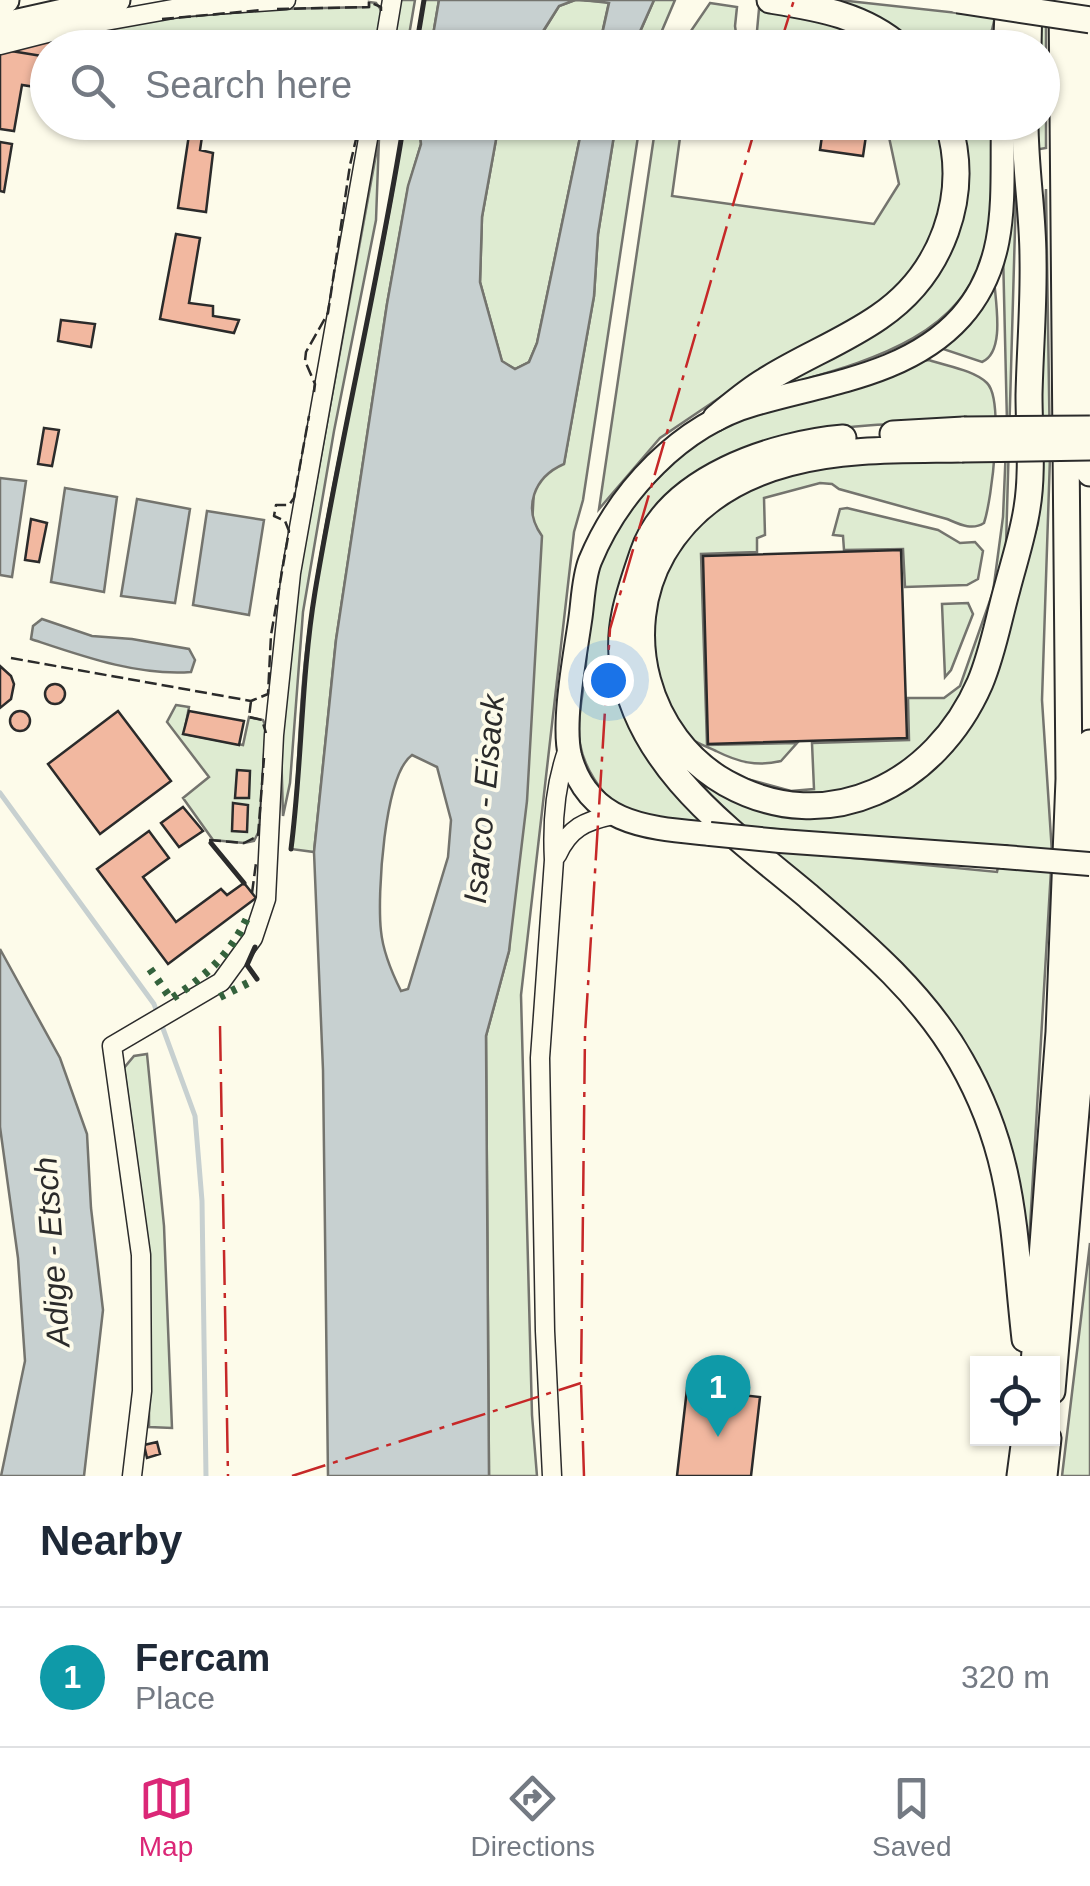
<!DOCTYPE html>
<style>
body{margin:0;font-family:Helvetica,sans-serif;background:#f2f2f3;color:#1f2937}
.controls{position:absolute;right:30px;bottom:30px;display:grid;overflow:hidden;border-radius:0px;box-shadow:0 2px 8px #0004}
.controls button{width:90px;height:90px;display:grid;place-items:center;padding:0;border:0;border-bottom:2px solid #e0e1e3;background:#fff;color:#1f2937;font:50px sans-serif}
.you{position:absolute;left:608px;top:680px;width:35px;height:35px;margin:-25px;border:8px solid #fff;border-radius:50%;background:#1a73e8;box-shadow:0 0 0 15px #1a73e833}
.badge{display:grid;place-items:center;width:65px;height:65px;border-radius:50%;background:#db2777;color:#fff;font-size:32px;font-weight:700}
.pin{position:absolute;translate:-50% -82px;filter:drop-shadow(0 2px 5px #0008)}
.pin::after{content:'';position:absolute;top:52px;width:35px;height:30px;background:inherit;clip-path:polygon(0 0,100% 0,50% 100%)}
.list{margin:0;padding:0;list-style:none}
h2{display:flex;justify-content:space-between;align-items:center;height:130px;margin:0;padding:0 40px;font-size:42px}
h2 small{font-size:32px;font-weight:400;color:#747a83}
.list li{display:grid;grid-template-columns:65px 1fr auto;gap:30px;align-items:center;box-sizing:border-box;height:140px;padding:0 40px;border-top:2px solid #e0e1e3}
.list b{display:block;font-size:38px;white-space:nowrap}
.list p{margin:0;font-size:32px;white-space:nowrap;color:#747a83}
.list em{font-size:32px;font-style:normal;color:#747a83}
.icon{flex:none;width:55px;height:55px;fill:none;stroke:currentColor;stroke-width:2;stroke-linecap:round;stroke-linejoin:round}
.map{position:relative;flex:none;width:1090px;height:1476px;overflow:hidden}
.search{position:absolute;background:#fff;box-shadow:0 2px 8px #0004;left:30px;right:30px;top:30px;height:110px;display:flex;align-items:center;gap:25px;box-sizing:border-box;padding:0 35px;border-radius:55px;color:#747a83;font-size:38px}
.sheet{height:270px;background:#fff}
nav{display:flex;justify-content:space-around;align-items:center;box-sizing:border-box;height:140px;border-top:2px solid #e0e1e3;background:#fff;font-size:28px;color:#747a83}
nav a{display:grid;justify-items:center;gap:5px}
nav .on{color:#db2777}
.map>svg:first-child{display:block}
.green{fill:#deebd1;stroke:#74746e;stroke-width:2.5;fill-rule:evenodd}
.water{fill:#c7d0d0;stroke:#74746e;stroke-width:2.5;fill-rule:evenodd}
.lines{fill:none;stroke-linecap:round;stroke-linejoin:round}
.stream{stroke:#c7d0d0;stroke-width:5}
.building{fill:#f2b8a0;stroke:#2b2b2b;stroke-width:2.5}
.minor-casing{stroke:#2b2b2b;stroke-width:21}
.major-casing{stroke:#2b2b2b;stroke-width:26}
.highway-casing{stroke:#2b2b2b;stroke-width:29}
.minor{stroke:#fdfbea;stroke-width:18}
.major{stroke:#fdfbea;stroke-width:22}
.highway{stroke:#fdfbea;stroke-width:25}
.major-bridge-casing{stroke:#2b2b2b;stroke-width:26;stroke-linecap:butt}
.highway-bridge-casing{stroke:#2b2b2b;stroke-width:29;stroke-linecap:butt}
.major-bridge{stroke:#fdfbea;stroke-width:22}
.highway-bridge{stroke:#fdfbea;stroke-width:25}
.hedge{stroke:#34623c;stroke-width:8;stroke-dasharray:5 8;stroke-linecap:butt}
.fence{stroke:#2b2b2b;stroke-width:2.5;stroke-dasharray:12 5;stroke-linecap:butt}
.wall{stroke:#2b2b2b;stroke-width:5}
.power{stroke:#c62828;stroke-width:2.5;stroke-dasharray:35 8 5 8;stroke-linecap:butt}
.labels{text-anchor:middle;stroke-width:8;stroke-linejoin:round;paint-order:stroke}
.water-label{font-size:32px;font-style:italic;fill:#2b2b2b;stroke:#fdfbea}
</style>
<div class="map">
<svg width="1090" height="1476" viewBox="0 0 1090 1476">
<rect width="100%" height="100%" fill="#fdfbea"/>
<path class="green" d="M 400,0 L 415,0 L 407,47 L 391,48 Z
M 424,0 L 439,0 L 431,47 L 416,48 Z
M 575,0 L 609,2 L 599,47 L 533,48 L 559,6 Z
M 654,0 L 675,0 L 655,47 L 633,48 Z
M 839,0 L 995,17 L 992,30 L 965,47 L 909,47 L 842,5 Z
M 1035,0 L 1046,0 L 1046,148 L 1034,150 L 1034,123 L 1042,122 L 1042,48 L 1035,47 Z
M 369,2 L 376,3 L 382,11 L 377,43 L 337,35 L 333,47 L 157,47 L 157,42 L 113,34 L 109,47 L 86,48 L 86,42 L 54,39 L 160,19 L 277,9 L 369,7 Z
M 710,3 L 737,7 L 735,26 L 738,47 L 680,47 Z
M 759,9 C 812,17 834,18 881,47 L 763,47 L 757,31 Z
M 404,123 L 419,123 L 421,144 L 408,188 L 387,304 L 336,640 L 314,852 L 291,849 C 299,784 298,718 306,652 C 328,474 378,300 404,123 Z
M 499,123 L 583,123 L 537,343 L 529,362 L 515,369 L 502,362 L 480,282 L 482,217 Z
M 616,123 L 640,123 L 583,500 L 574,532 L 521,995 L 532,1415 L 537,1476 L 489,1476 L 486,1036 L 509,951 L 534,489 L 546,471 L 564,463 L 594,296 L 598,234 Z
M 656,123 L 682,123 L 672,196 L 874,224 L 899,184 L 886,123 L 939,123 L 947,193 L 930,246 L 891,295 L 858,318 L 731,390 L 660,438 L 599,509 Z
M 954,123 L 992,123 C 991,162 995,208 986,247 C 963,339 864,362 785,385 L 783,379 L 942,255 Z
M 1018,123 L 1006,546 L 968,692 L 927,747 L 860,789 L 787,798 L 747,779 L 791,791 L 814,789 L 812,743 L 909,740 L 908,698 L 944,698 L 960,686 L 993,592 L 1003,517 L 1007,423 L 1003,252 Z
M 379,138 L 376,220 L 334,431 L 303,612 L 290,783 L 283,816 L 281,747 L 293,609 Z
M 1046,189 L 1050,457 L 1042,700 L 1052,853 L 1028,1261 L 968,1057 L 696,786 L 678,753 L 808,812 L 931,764 L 1028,558 L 1038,523 L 1036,376 ZM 751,827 L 1001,848 L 1002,849 L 997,872 L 781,851 Z
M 994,278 C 995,300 1006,352 982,362 L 937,347 Z
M 929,360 C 946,366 974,370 987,383 C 1004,400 992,499 984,523 C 972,531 959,524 947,519 L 839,489 L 832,484 L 820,483 L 764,498 L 765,535 L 757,538 L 757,552 L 701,554 L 707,745 L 797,743 L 781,761 C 757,767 738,762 716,751 C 705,746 691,741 682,733 C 672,725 667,713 661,702 C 634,650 642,583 678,537 C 702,506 742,485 779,472 C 843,450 915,455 982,455 L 985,424 C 914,423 834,421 766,445 C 723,459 680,483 653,520 C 618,565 608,649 626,702 C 642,751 680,790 715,825 C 684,823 646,826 619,807 C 601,794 584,767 580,744 C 577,721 582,699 585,676 C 589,637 586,593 603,557 C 619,521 646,488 675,461 C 733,407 836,386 910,361 Z
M 847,508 L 938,530 L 960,543 L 975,542 L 983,551 L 978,579 L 967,585 L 905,587 L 903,549 L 844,550 L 843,536 L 833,535 L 840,509 Z
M 968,603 L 973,614 L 951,670 L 945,677 L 942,604 Z
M 176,705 L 189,707 L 184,734 L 243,745 L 249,717 L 263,720 L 266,727 L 259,831 L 254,841 L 244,843 L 213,840 L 183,798 L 209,777 L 167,722 Z
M 147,1054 L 164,1226 L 172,1428 L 149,1427 L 149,1250 L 124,1068 L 134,1056 Z
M 1090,1243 L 1090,1476 L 1062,1476 L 1088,1260 Z"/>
<path class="water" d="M 439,0 L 575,0 L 559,6 L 533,47 L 431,47 Z
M 584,0 L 654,0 L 633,47 L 599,48 L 609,3 Z
M 419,123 L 499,123 L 482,217 L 480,282 L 502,361 L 515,369 L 529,362 L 537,343 L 583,123 L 616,123 L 598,234 L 594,296 L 564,464 C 534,477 522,508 542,536 L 527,801 L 509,951 L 486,1036 L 489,1476 L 328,1476 L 323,1070 L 314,852 L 336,640 L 387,304 L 408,186 L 421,144 ZM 412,755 L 437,767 L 451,820 L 448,857 L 408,989 L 401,991 C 392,973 383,952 381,931 C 377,896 384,775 412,755 Z
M 0,478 L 26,481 L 12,577 L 0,575 Z
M 65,488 L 117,497 L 104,592 L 51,582 Z
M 137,499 L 190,509 L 175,603 L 121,596 Z
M 207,511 L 264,520 L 249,615 L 193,605 Z
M 42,619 L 92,636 L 132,639 L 189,649 L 195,660 L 191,672 C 137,676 82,656 31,639 L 33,626 Z
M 0,949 L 60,1058 L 87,1134 L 91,1208 L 103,1310 L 84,1476 L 1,1476 L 25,1361 L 18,1258 L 0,1127 Z"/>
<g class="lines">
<path class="stream" d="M 0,793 L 154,1004 L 195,1116 L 202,1201 L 206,1476"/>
</g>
<path class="building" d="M 337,35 L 371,42 L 370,48 L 333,48 Z
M 54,39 L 66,41 L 66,48 L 48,48 L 48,57 L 5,50 Z
M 5,50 L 48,57 L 42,88 L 22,85 L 14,131 L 0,129 L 0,51 Z
M 824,122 L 868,122 L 863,156 L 820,150 Z
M 190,128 L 203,130 L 200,150 L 213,153 L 206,212 L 178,208 Z
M 0,142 L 12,144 L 4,192 L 0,191 Z
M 176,234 L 200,238 L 189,303 L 213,306 L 213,316 L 239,320 L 234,333 L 160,319 Z
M 61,320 L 95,324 L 91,347 L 58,341 Z
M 44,428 L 59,430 L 52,466 L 38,464 Z
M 31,519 L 47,523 L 39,562 L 25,560 Z
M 901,550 L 907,738 L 708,744 L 703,556 Z
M 0,666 L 11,676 L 14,684 L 11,699 L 0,708 Z
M45 694a10 10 0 1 1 20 0a10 10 0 1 1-20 0Z
M 118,711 L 171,781 L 100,834 L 48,764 Z
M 189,711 L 244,721 L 239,745 L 183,734 Z
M10 721a10 10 0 1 1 20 0a10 10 0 1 1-20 0Z
M 237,770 L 250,771 L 249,798 L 235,798 Z
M 233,803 L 248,805 L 247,832 L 232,831 Z
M 183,807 L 203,831 L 179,847 L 161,823 Z
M 149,831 L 169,858 L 143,877 L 176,922 L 221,889 L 227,895 L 244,883 L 256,898 L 168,964 L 97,869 Z
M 687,1389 L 760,1397 L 751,1476 L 677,1476 Z
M 157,1442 L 160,1454 L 147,1458 L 144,1445 Z"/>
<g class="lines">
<g class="minor-casing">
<path id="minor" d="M 0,45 L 67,28 L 184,7 L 286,0
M 384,48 L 392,0
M 557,855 C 569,828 585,821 613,815
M 132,1476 L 142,1391 L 141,1255 L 112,1046 L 221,982 L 253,938 L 266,899 L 274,735 L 291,573 L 371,122
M 552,1476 L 545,1331 L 540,1058 L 554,860 C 552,822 555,784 568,749"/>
</g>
<g class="major-casing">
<path id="major" d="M 1005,48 L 1007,0
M 710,834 C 650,828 589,826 570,756 C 562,723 575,656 580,621 C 583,602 583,579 590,561 C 619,491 681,425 755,404 C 826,383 909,375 961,317 C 1011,261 1001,192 1003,122
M 780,841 L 1004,857"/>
</g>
<g class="highway-casing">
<path id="highway" d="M 770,0 C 818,8 864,15 901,48
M 1084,0 L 1090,473
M 0,1 L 6,0
M 0,26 L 117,0
M 1028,48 L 1029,0
M 716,418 C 732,405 748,391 765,381 C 801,358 843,342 879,317 C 942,274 971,196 948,122
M 893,434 L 964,430
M 843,438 C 773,444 668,478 643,553 C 631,589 617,625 623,664 C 638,768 733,833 807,895 C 864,944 924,995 961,1061 C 1016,1157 1013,1234 1025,1339
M 962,449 C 905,450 844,448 789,463 C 736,477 691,505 663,553 C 618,631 646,738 726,783 C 828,840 936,784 980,683 C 993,652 998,621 1007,589 C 1014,562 1023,535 1027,508 C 1033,472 1029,431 1029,395 C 1030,349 1034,304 1033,258 C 1033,213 1025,168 1025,122
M 1034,1364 L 1059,1032 L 1069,779 L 1062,0
M 1052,1391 L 1083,1029 L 1090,743
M 1020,1476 L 1025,1438
M 1044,1476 L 1048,1438"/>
</g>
<use href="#minor" class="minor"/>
<use href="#major" class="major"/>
<use href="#highway" class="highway"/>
<g class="major-bridge-casing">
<path id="major-bridge" d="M 710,834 L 780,841
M 1004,857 L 1090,864"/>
</g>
<g class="highway-bridge-casing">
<path id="highway-bridge" d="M 958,0 L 1090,20
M 964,430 L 1090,429
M 962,449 L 1090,447"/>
</g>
<use href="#major-bridge" class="major-bridge"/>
<use href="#highway-bridge" class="highway-bridge"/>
<path class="hedge" d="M 150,969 L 171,999 C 206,976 231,954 248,916
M 220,997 L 254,980"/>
<path class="fence" d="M 277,9 L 369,7 L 369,2 L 381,7 L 381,16
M 162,19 L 262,10
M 314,392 L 315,384 L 305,361 L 306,352 L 328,313 L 350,165 L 360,122
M 11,658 L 251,701 L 268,694 L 271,635 L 289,531 L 285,521 L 274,516 L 276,505 L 289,505 L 294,498 L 309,416
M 251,701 L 249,717 L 262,720 L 266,733
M 209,840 L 244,843 L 258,836 L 264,758
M 252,893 L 256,863"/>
<path class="wall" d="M 416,48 L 424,0
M 211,843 L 244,883
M 291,849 C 302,764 301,677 315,592 C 341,435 379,280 404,122
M 255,947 L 247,965 L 257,979"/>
<path class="power" d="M 779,48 L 794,0
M 220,1026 L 228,1476
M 292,1476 L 581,1383
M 584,1476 L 581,1383 L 585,1034 L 610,629 L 757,122"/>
</g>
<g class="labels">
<g class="water-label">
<text transform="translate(484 799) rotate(-85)" y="11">Isarco - Eisack</text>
<text transform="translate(52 1252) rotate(-94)" y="11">Adige - Etsch</text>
</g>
</g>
</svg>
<div class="controls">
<button><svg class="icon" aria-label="locate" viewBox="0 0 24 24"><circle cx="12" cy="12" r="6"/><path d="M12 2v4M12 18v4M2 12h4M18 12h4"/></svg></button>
</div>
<div class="you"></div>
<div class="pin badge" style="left:718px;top:1437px;background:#0f9aa8">1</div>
<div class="search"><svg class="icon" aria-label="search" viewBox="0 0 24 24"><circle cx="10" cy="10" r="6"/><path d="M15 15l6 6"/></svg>Search here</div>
</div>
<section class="sheet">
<h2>Nearby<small></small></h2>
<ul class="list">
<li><span class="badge" style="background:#0f9aa8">1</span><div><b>Fercam</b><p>Place</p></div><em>320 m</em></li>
</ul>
</section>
<nav>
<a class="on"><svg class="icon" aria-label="map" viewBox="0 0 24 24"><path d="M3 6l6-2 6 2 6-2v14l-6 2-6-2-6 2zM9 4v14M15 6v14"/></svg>Map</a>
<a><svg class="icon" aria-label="directions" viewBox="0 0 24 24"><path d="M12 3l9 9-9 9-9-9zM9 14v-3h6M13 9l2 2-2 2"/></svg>Directions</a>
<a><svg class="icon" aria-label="saved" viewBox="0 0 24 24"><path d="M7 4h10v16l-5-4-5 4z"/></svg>Saved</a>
</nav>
